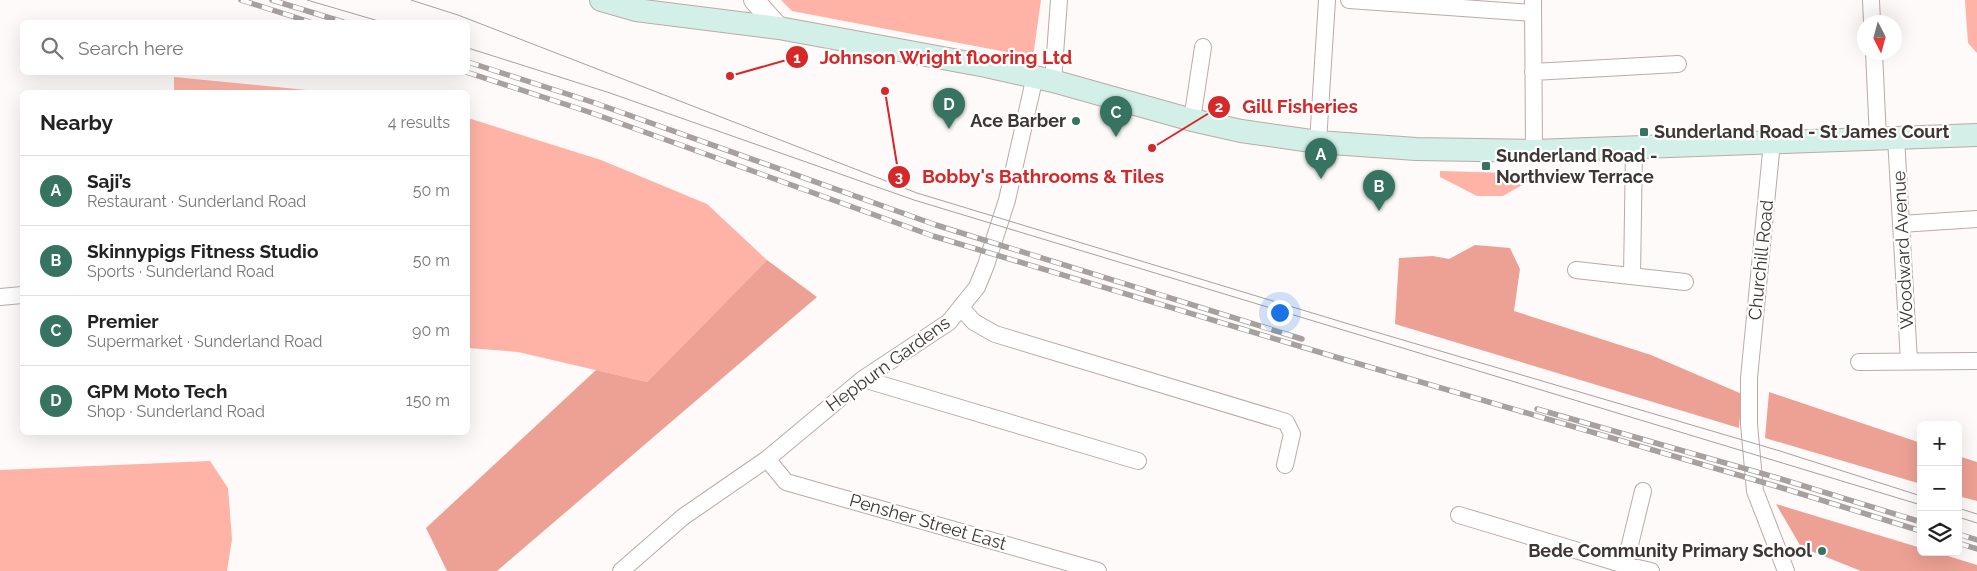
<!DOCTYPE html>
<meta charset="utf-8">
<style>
body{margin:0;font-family:Raleway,sans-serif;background:#f6f6f6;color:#222}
.controls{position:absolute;right:15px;bottom:15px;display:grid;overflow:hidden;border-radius:8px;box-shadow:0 5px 20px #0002}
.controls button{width:45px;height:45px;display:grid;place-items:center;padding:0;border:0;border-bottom:1px solid #e0e0e0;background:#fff;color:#222;font:25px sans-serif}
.compass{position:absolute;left:1857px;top:15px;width:45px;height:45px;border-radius:50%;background:#fff;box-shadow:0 5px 20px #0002;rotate:174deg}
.you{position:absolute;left:1279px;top:312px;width:18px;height:18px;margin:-12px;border:4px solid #fff;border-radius:50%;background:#1a73e8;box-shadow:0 0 0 8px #1a73e833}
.badge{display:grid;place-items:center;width:32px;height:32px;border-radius:50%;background:#367461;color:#fff;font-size:16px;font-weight:700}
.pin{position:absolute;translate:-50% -41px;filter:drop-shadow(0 1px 2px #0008)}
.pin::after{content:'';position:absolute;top:26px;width:18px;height:15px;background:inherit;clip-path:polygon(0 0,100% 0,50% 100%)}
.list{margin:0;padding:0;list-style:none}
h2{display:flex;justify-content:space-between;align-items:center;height:65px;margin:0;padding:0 20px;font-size:21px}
h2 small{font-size:16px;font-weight:400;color:#767676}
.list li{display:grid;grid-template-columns:32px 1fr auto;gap:15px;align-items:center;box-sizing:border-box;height:70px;padding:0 20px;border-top:1px solid #e0e0e0}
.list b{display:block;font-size:19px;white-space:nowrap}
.list p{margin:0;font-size:16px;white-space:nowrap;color:#767676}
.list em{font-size:16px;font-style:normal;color:#767676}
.icon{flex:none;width:28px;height:28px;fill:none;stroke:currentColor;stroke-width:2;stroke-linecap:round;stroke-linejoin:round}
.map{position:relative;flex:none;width:1977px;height:571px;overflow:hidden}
.search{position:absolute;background:#fff;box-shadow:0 5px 20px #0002;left:20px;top:20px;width:450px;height:55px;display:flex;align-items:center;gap:12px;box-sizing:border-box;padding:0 18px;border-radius:8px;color:#767676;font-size:19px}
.panel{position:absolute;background:#fff;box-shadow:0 5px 20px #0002;left:20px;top:90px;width:450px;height:345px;border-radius:8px}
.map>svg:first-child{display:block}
.green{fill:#feb3a6}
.forest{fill:#eda194}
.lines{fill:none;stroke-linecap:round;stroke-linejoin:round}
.minor-casing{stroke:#bbaaa7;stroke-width:18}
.tertiary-casing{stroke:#bbaaa7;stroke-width:22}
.secondary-casing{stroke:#bbaaa7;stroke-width:24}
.minor{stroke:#fff;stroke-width:16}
.tertiary{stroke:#fff;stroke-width:20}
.secondary{stroke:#d2f0e7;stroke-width:22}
.tram{stroke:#a6a09f;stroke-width:1}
.rail-casing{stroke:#a6a09f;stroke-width:5.5}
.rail{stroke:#fff;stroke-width:4;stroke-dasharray:11;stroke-linecap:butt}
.poi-dot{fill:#367461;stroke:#fff;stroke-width:2}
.labels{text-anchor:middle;stroke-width:4.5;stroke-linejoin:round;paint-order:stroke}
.poi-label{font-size:18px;font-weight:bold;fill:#3d3634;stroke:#fff;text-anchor:end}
.street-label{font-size:18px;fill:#3d3634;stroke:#fff}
.leader{fill:none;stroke:#d62828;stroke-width:2}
.callout-dot{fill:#d62828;stroke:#fff;stroke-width:2}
.mark-label{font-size:15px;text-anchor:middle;font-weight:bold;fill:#fff}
.callout-label{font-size:19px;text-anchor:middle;font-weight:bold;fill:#d62828;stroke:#fff;stroke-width:4.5;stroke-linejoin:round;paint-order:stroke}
</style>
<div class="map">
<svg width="1977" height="571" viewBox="0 0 1977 571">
<rect width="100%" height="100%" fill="#fefaf9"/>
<path class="green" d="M 781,0 L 1041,0 L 1033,57 L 792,11 Z
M 1965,0 L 1977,0 L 1977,53 L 1968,43 Z
M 174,77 L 307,90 L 306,92 L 174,92 Z
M 468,118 L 601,160 L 707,204 L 767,260 L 647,382 L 518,352 L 468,348 Z
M 1440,171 L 1541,174 L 1503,196 L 1477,196 L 1440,177 Z
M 210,461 L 228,488 L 232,539 L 227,571 L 0,571 L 0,470 Z"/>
<path class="forest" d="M 1475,245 L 1510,248 L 1520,269 L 1514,311 L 1651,355 L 1742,394 L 1739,428 L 1395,324 L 1399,258 L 1433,256 L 1449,259 Z
M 767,260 L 817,297 L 497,571 L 447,571 L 426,528 L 596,370 L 647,382 Z
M 1769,392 L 1921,443 L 1921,484 L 1765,438 Z
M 1958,456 L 1977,462 L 1977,501 L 1958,496 Z
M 1776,504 L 1921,548 L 1921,552 L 1935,552 L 1977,565 L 1977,571 L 1861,571 L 1801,547 Z"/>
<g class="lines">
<g class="minor-casing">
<path id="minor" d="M 1349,0 L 1533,13
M 1533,0 L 1534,151
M 1871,0 L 1872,22
M 1874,52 L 1878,139
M 1533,72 L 1678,64
M 1053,81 L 1059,0
M 1192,120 L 1203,47
M 1896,138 L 1909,361
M 1318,142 L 1327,0
M 1772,142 L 1749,378 L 1749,424 L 1755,491 L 1786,571
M 1901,224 L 1977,219
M 1576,270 L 1685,282
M 1632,276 L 1634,149
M 0,297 L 22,295
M 961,308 L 974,322 L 995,334 L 1286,422 L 1292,434 L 1285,465
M 1859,362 L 1977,361
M 863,379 L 1138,461
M 767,459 L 786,482 L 1098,571
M 1459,515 L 1625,565 L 1651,571
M 1625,565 L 1643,491
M 621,571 L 683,517 L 767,459 L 863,379 L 949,322 L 977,287 L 986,265 L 1007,200 L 1035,76"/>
</g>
<g class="tertiary-casing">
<path id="tertiary" d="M 754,0 L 779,28"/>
</g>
<g class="secondary-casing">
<path id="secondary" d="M 601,0 L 636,10 L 779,28 L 986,66 L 1053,81 L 1192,120 L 1241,131 L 1318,142 L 1416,149 L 1534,151 L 1977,135"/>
</g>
<use href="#minor" class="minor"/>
<use href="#tertiary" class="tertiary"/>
<use href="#secondary" class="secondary"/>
<path class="tram" d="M 307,0 L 382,22
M 411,0 L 458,15 L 917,193 L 1352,325 L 1780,451 L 1921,496
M 468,48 L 610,93 L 914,200 L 1921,505
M 1958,508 L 1977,514
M 1958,517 L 1977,523"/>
<g class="rail-casing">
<path id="rail" d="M 241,0 L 310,22
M 272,0 L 343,22
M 468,62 L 595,103 L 936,225 L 1302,339
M 466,72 L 589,112 L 933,236 L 1339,358 L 1779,487 L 1921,531
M 1537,409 L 1781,479 L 1921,522
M 1958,534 L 1977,540
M 1958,543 L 1977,549"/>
</g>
<use href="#rail" class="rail"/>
</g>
<g class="poi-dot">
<circle cx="1076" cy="121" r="5"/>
<rect x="1639" y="127" width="10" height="10" rx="2.5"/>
<rect x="1481" y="161" width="10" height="10" rx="2.5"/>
<circle cx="1822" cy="551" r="5"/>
</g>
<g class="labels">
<g class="poi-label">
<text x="1066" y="127">Ace Barber</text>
<text x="1654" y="138" text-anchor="start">Sunderland Road - St James Court</text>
<text x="1496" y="162" text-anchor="start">Sunderland Road -<tspan x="1496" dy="21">Northview Terrace</tspan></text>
<text x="1812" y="557">Bede Community Primary School</text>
</g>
<g class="street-label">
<text transform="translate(1903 250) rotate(-93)" y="6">Woodward Avenue</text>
<text transform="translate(1761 260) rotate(-84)" y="6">Churchill Road</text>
<text transform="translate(888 364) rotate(-36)" y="6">Hepburn Gardens</text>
<text transform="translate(928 522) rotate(16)" y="6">Pensher Street East</text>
</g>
</g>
<path class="leader" d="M730 76L797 57M1152 148L1219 107M885 91L899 177"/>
<g class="callout-dot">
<circle cx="730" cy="76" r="5"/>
<circle cx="1152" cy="148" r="5"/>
<circle cx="885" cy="91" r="5"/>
<circle cx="797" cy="57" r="12"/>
<circle cx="1219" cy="107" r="12"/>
<circle cx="899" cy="177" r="12"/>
</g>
<g class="mark-label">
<text x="797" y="63">1</text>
<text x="1219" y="112">2</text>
<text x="899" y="182">3</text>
</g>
<g class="callout-label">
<text x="946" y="64">Johnson Wright flooring Ltd</text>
<text x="1300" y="113">Gill Fisheries</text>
<text x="1043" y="183">Bobby's Bathrooms &amp; Tiles</text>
</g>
</svg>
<div class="controls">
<button>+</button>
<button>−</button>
<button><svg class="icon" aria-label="layers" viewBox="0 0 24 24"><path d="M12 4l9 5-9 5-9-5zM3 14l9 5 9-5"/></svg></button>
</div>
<svg class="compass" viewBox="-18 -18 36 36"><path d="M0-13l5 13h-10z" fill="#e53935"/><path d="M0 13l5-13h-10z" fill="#767676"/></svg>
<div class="you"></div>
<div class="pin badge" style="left:1321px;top:179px">A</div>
<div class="pin badge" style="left:1379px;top:211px">B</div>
<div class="pin badge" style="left:1116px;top:137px">C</div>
<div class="pin badge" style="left:949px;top:129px">D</div>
<div class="search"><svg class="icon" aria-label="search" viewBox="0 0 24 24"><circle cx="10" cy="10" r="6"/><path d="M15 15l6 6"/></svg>Search here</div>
<section class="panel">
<h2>Nearby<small>4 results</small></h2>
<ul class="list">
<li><span class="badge">A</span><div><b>Saji’s</b><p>Restaurant · Sunderland Road</p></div><em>50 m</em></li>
<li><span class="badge">B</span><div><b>Skinnypigs Fitness Studio</b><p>Sports · Sunderland Road</p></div><em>50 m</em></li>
<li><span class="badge">C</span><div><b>Premier</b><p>Supermarket · Sunderland Road</p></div><em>90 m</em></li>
<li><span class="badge">D</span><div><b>GPM Moto Tech</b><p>Shop · Sunderland Road</p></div><em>150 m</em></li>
</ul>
</section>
</div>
